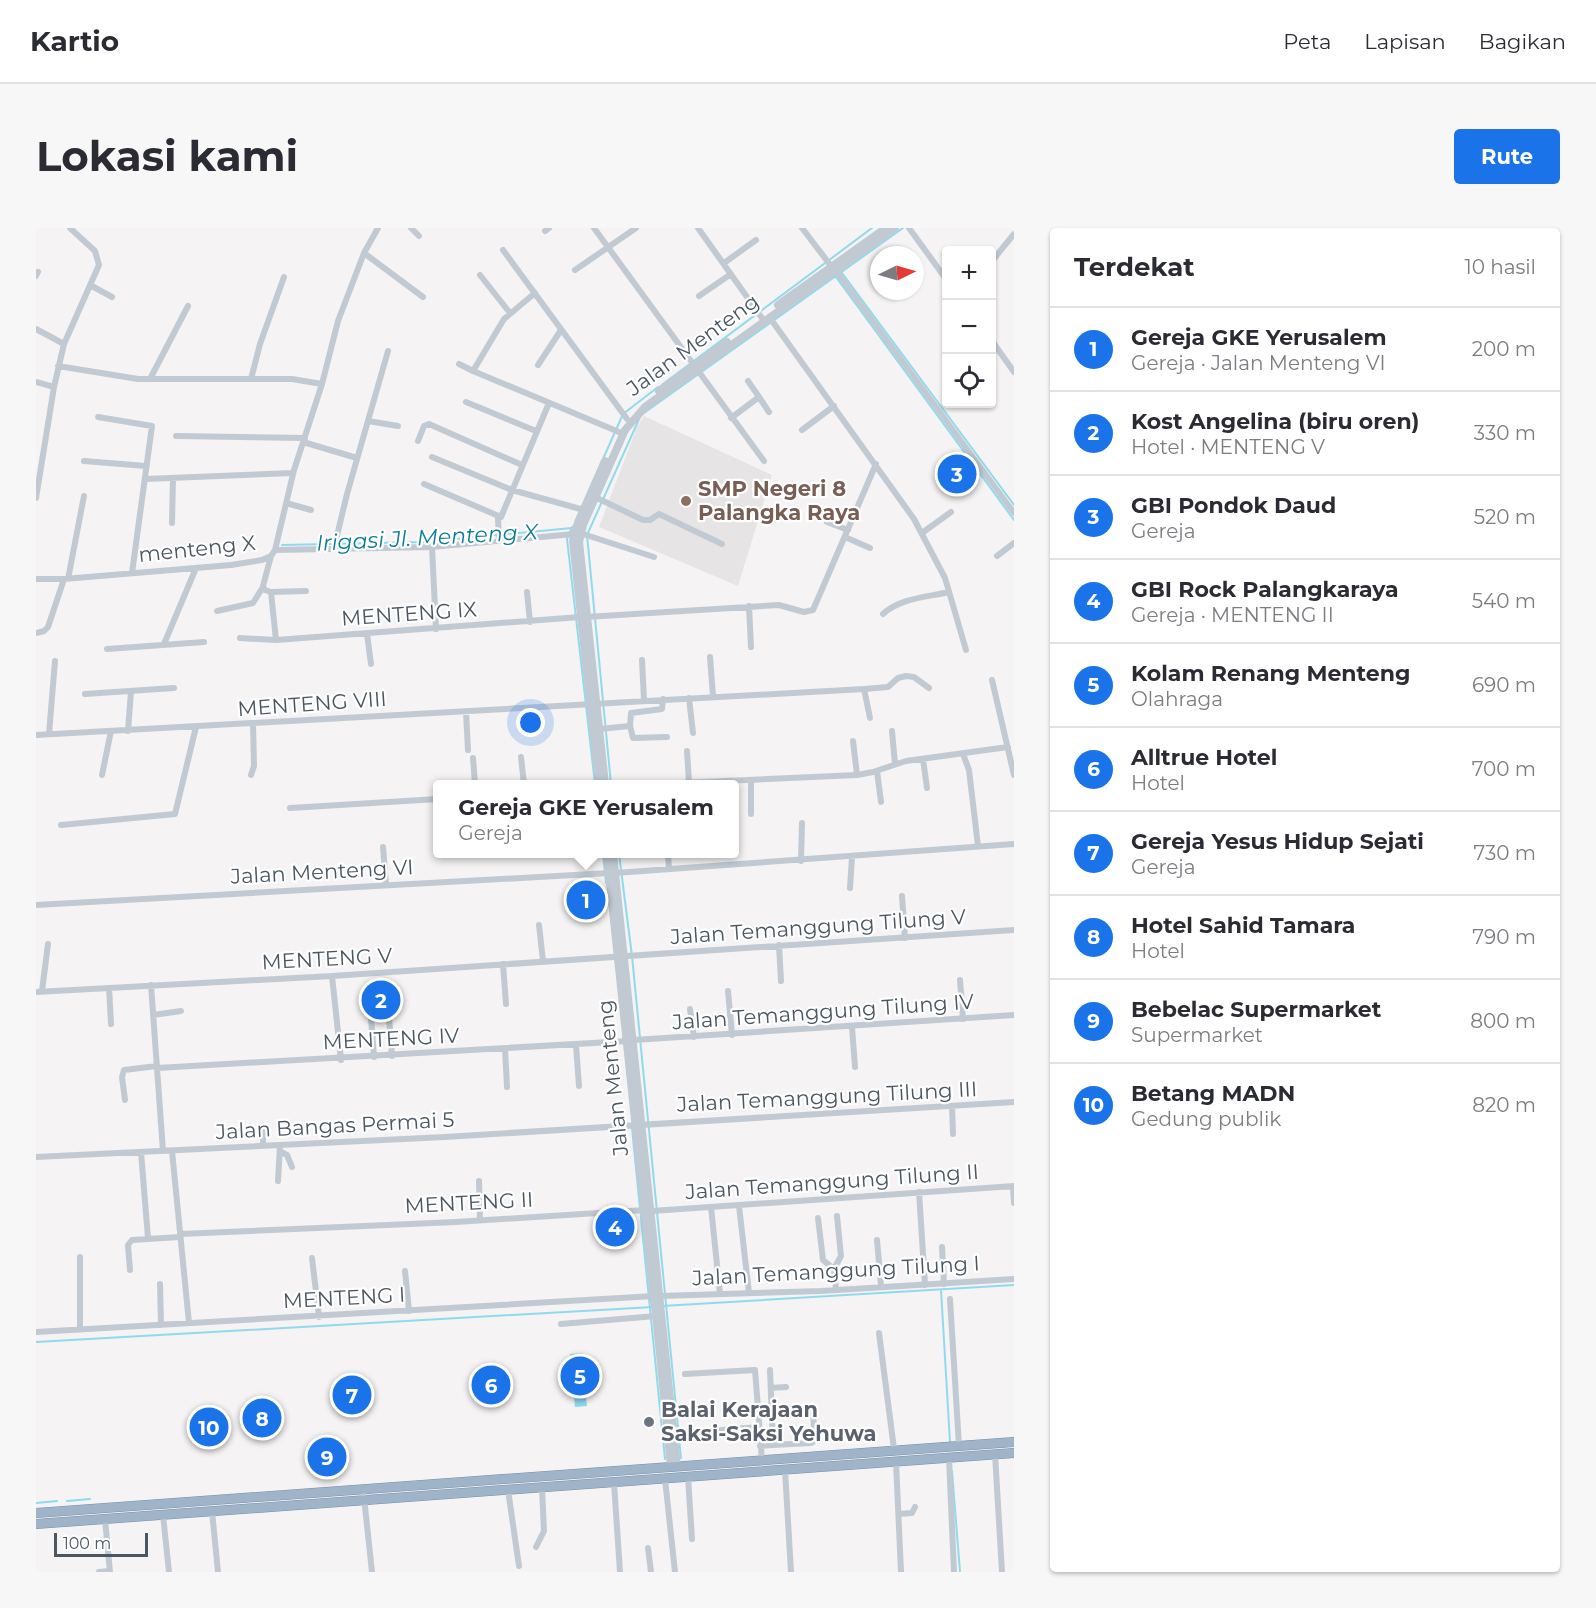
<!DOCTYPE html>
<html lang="id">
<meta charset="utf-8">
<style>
body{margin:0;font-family:Montserrat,sans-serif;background:#f7f7f7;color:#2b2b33}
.controls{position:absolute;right:18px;top:18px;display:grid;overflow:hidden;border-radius:6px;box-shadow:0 2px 4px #0004}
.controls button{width:54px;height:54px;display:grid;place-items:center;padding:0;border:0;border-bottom:2px solid #e1e1e2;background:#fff;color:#2b2b33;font:30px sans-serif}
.compass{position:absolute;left:834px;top:18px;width:54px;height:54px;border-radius:50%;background:#fff;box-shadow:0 2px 4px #0004;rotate:85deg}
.scale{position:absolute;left:18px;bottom:15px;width:94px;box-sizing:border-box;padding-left:6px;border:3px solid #4a5661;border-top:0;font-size:16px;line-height:21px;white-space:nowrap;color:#4a5661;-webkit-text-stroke:4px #fff;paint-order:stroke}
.you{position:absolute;left:495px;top:495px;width:21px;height:21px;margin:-15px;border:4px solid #fff;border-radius:50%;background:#1a73e8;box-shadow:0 0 0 9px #1a73e833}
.badge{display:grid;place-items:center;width:39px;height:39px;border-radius:50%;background:#1a73e8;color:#fff;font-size:20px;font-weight:700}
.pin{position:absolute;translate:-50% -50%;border:3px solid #fff;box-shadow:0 2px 6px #0006}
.popup{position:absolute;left:397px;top:552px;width:306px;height:78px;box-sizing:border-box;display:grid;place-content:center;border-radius:6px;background:#fff;filter:drop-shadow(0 2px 4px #0005);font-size:20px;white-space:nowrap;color:#7c7c81}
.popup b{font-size:22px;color:#2b2b33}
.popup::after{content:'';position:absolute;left:50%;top:100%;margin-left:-12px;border:12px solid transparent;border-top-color:#fff}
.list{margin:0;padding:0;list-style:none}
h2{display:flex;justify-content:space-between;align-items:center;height:78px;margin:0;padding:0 24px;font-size:26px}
h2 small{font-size:20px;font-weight:400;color:#7c7c81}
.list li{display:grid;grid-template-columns:39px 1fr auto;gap:18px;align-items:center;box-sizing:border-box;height:84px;padding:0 24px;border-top:2px solid #e1e1e2}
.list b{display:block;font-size:22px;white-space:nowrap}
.list p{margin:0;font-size:20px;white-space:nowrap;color:#7c7c81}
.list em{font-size:20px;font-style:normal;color:#7c7c81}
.icon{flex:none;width:33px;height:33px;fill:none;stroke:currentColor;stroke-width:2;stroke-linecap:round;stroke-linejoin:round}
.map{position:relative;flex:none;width:978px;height:1344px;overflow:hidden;border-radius:6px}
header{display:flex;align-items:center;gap:36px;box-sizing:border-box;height:84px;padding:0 30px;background:#fff;border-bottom:2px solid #e1e1e2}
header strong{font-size:28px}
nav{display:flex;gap:33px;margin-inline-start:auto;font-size:21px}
.intro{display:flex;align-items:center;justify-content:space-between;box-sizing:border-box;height:144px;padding:0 36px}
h1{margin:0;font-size:42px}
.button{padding:15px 27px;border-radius:6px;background:#1a73e8;color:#fff;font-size:21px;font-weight:700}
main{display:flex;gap:36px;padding:0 36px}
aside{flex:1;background:#fff;border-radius:6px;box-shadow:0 2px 4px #0004}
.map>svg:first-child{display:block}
.education{fill:#e6e4e5}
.water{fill:#90daee}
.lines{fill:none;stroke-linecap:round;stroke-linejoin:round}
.stream{stroke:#90daee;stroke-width:2}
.trunk-casing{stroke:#7690ad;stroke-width:10}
.minor{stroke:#c1cad2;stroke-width:6}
.tertiary{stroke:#c1cad2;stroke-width:8}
.secondary{stroke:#c1cbd6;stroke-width:8}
.trunk{stroke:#9fb4c9;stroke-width:9}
.education-dot{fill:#8d6e63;stroke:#fff;stroke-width:2}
.worship-dot{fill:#6b7280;stroke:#fff;stroke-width:2}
.labels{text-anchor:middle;stroke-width:4.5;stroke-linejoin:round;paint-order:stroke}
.street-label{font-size:21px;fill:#4a5661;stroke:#fff}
.education-label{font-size:21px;font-weight:bold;fill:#785e54;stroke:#fff;text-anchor:start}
.worship-label{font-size:21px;font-weight:bold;fill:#5b616d;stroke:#fff;text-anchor:start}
.water-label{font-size:22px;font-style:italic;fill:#0c7c9b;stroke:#fff}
</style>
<header>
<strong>Kartio</strong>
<nav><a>Peta</a><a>Lapisan</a><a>Bagikan</a></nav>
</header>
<div class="intro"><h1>Lokasi kami</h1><a class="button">Rute</a></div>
<main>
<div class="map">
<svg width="978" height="1344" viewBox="0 0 978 1344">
<rect width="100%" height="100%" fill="#f5f3f3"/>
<path class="education" d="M 608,188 L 736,247 L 702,358 L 563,299 L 601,199 Z"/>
<path class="water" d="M 546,1125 L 551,1178 L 539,1179 L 534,1126 Z"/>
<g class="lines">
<path class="stream" d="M 806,45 L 978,277
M 800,49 L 978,292
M 627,156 L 836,0
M 608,185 L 867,0
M 539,294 L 587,186 L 622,159
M 536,299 L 531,311 L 559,556
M 246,317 L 388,314 L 536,300
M 575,556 L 551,307 L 604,189
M 567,626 L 570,655
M 583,626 L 596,728 L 645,1230
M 596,900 L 629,1231
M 905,1062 L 914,1214
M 626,1078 L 978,1057
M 0,1114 L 617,1079
M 916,1243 L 924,1344
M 31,1273 L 54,1271
M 0,1275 L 21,1273"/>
<g class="trunk-casing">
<path id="trunk" d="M 0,1285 L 978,1214
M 0,1296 L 978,1225"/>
</g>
<path class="minor" d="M 342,0 L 328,25 L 387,69
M 375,0 L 383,8
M 558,0 L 728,233
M 662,0 L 726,90
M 766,0 L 795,38
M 873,0 L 910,51
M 509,3 L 513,0
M 467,22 L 591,191
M 956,33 L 978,6
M 688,35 L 720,12
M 539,42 L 600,0
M 800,43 L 978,285
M 444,47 L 474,85
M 0,48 L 2,44
M 54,57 L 76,69
M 499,65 L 468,91 L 437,143 L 583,204
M 663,68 L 695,46
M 734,90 L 878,291 L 909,350 L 930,422
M 0,101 L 28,116 L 18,159 L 0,270
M 956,113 L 978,144
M 28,116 L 63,37 L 59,23 L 34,0
M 423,136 L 437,143
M 502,137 L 525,102
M 22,138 L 102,151 L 256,151 L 286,156
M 114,151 L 152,78
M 215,151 L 224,116 L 248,49
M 712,153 L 723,169
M 0,154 L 18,159
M 430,174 L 500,203
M 62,189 L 116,198 L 96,345
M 695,190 L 723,169 L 733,184
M 332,193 L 362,198
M 766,202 L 798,178
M 140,208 L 269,210
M 382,213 L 388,198 L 393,196 L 486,237
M 267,214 L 321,230
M 396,229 L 476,262 L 548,282
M 48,233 L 110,238
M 109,251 L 257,245
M 388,256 L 465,289 L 513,175
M 559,269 L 607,292 L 614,292 L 623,286 L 686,316
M 250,275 L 275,282
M 462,290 L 463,313
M 791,294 L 812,302
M 136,295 L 137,250
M 544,305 L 618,329
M 886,305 L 915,284
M 809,309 L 834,320
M 396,319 L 400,401
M 298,320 L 311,266 L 352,123
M 239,322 L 258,242 L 286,156 L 302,93 L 328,25
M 235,328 L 227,358 L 229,362 L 235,364 L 270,363
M 961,328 L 978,315
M 0,351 L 28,351 L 195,337 L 226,332 L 235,328 L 239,322 L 396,319 L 538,306
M 32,351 L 48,268
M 235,364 L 240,412
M 491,364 L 494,394
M 713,378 L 715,419
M 181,383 L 217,375 L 227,359
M 847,386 C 864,370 892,369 913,364
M 550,389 L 743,377 L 768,384 L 777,382 L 840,236
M 0,405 L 8,403 L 12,399 L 28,351
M 331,406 L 335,436
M 204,410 L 240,412 L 544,389
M 128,416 L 160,340
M 71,421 L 168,414
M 674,429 L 677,468
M 606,432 L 608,472
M 956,452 L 978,547
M 828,461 L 834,490
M 49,466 L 138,460
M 653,470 L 657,505
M 430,484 L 432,522
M 594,498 L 597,510 L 631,509
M 563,501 L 594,498 L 595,485 L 626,481 L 627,471
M 92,503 L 95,463
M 856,503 L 859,536
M 13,506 L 19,433
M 0,507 L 828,461 L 852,459 L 862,450 L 870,448 L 878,449 L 893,460
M 817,513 L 821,547
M 651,523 L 653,554
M 927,526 L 933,542 L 942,618
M 485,529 L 488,556
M 437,530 L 439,556
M 887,531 L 891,560
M 841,543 L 845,574
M 66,547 L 75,503
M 215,547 L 218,538 L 217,496
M 715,552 L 715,586
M 622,556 L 821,547 L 837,544 L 870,533 L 972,519
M 254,580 L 402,571
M 25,597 L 139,586 L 160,499
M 347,619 L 350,656
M 632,626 L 633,641
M 765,633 L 766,595
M 579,645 L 978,616
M 814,660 L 816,629
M 866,668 L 869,710
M 0,677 L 574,645
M 503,697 L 507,733
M 743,717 L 745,753
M 467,736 L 470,776
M 296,748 L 305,832
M 924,752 L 927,791
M 115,757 L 127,923
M 73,760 L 75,796
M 6,763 L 12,716
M 692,763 L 696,807
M 0,764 L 296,748 L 978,702
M 352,776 L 356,828
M 654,781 L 658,809
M 117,787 L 145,783
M 335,791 L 338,829
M 816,799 L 819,839
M 598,812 L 978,787
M 540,817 L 543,858
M 469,821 L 471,859
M 121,840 L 592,813
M 89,872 L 86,849 L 88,842 L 121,838
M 916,878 L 917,906
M 227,902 L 227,918
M 136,923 L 153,1095
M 105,924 L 112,1010
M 245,924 L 251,927 L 256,939
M 0,929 L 409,909 L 978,874
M 242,953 L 244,918
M 443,953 L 444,992
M 977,959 L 978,975
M 883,964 L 889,1057
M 703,978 L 713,1065
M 675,979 L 684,1066
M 616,983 L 978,958
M 782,990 L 787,1032 L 798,1041 L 805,1028 L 801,988
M 144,1006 L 420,994 L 609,982
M 841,1012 L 845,1058
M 906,1019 L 908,1056
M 276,1030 L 283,1089
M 798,1041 L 800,1062
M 94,1042 L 92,1017 L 96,1012 L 144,1009
M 369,1043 L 373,1083
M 124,1056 L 125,1097
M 624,1068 L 785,1063 L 978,1051
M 914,1071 L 923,1218
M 525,1096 L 620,1088
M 44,1102 L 44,1029
M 0,1104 L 618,1068
M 843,1105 L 858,1221
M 649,1146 L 719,1142 L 726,1232
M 735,1160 L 750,1159
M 736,1186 L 774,1183 L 777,1185 L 779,1212 L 775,1215 L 737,1217
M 653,1205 L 722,1199
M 724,1218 L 737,1217 L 734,1142
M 959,1226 L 966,1344
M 913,1230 L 918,1344
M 860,1234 L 865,1344
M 749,1242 L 755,1344
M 652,1249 L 656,1311
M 629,1251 L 639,1344
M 578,1255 L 584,1344
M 327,1260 L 336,1344
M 472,1262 L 483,1338
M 176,1283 L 182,1344
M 863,1286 L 876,1285 L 879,1279
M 127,1287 L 133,1344
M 69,1291 L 74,1344
M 500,1319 L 508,1303 L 506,1260
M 612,1320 L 615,1344
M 63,1344 L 73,1343"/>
<path class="tertiary" d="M 742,77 L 850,0
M 623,163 L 691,114
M 563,556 L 537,313 L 539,302 L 569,233
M 569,556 L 543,314 L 547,297 L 589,202 L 609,179 L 859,0
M 571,626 L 618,1072
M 577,626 L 641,1238
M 620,1086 L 635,1239"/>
<path class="secondary" d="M 618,1072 L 620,1086"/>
<use href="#trunk" class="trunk"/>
</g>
<circle class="education-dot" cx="650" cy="273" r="6"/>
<circle class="worship-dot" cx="613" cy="1194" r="6"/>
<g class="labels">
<g class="street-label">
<text transform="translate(657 117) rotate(-36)" y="7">Jalan Menteng</text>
<text transform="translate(161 321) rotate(-6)" y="7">menteng X</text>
<text transform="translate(373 386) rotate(-4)" y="7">MENTENG IX</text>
<text transform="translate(276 476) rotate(-4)" y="7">MENTENG VIII</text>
<text transform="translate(286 644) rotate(-3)" y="7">Jalan Menteng VI</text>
<text transform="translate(782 699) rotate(-4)" y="7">Jalan Temanggung Tilung V</text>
<text transform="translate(291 731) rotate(-3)" y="7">MENTENG V</text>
<text transform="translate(787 784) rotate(-4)" y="7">Jalan Temanggung Tilung IV</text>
<text transform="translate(355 811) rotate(-3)" y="7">MENTENG IV</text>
<text transform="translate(577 850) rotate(-96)" y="7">Jalan Menteng</text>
<text transform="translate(791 869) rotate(-3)" y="7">Jalan Temanggung Tilung III</text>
<text transform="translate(299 898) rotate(-3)" y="7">Jalan Bangas Permai 5</text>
<text transform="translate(796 954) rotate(-4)" y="7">Jalan Temanggung Tilung II</text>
<text transform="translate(433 975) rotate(-3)" y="7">MENTENG II</text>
<text transform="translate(800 1043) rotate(-3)" y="7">Jalan Temanggung Tilung I</text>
<text transform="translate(308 1070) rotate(-3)" y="7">MENTENG I</text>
</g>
<g class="education-label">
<text x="662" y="268">SMP Negeri 8<tspan x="662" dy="24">Palangka Raya</tspan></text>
</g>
<g class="worship-label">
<text x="625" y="1189">Balai Kerajaan<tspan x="625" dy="24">Saksi-Saksi Yehuwa</tspan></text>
</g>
<g class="water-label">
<text transform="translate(391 309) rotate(-3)" y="8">Irigasi Jl. Menteng X</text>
</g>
</g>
</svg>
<div class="controls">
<button>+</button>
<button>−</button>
<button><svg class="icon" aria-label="locate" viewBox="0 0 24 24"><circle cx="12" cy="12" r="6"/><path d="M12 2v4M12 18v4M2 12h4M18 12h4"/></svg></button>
</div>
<svg class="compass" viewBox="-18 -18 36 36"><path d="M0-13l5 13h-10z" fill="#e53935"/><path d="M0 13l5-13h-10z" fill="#7c7c81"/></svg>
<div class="scale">100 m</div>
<div class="you"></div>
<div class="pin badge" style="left:550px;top:672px">1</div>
<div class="popup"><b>Gereja GKE Yerusalem</b>Gereja</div>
<div class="pin badge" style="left:345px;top:772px">2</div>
<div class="pin badge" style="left:921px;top:246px">3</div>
<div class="pin badge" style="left:579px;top:999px">4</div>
<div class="pin badge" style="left:544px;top:1148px">5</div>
<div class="pin badge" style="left:455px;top:1157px">6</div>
<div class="pin badge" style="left:316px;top:1167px">7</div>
<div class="pin badge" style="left:226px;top:1190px">8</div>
<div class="pin badge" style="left:291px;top:1229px">9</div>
<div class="pin badge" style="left:173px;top:1199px">10</div>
</div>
<aside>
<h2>Terdekat<small>10 hasil</small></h2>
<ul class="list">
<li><span class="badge">1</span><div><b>Gereja GKE Yerusalem</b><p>Gereja · Jalan Menteng VI</p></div><em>200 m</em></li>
<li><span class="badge">2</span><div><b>Kost Angelina (biru oren)</b><p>Hotel · MENTENG V</p></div><em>330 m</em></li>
<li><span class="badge">3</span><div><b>GBI Pondok Daud</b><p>Gereja</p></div><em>520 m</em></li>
<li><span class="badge">4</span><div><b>GBI Rock Palangkaraya</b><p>Gereja · MENTENG II</p></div><em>540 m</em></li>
<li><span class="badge">5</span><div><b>Kolam Renang Menteng</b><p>Olahraga</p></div><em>690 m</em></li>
<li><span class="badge">6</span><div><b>Alltrue Hotel</b><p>Hotel</p></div><em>700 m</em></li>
<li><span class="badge">7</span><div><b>Gereja Yesus Hidup Sejati</b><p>Gereja</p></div><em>730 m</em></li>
<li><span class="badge">8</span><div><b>Hotel Sahid Tamara</b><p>Hotel</p></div><em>790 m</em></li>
<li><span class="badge">9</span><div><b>Bebelac Supermarket</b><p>Supermarket</p></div><em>800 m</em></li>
<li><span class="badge">10</span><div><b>Betang MADN</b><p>Gedung publik</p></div><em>820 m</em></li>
</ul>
</aside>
</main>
